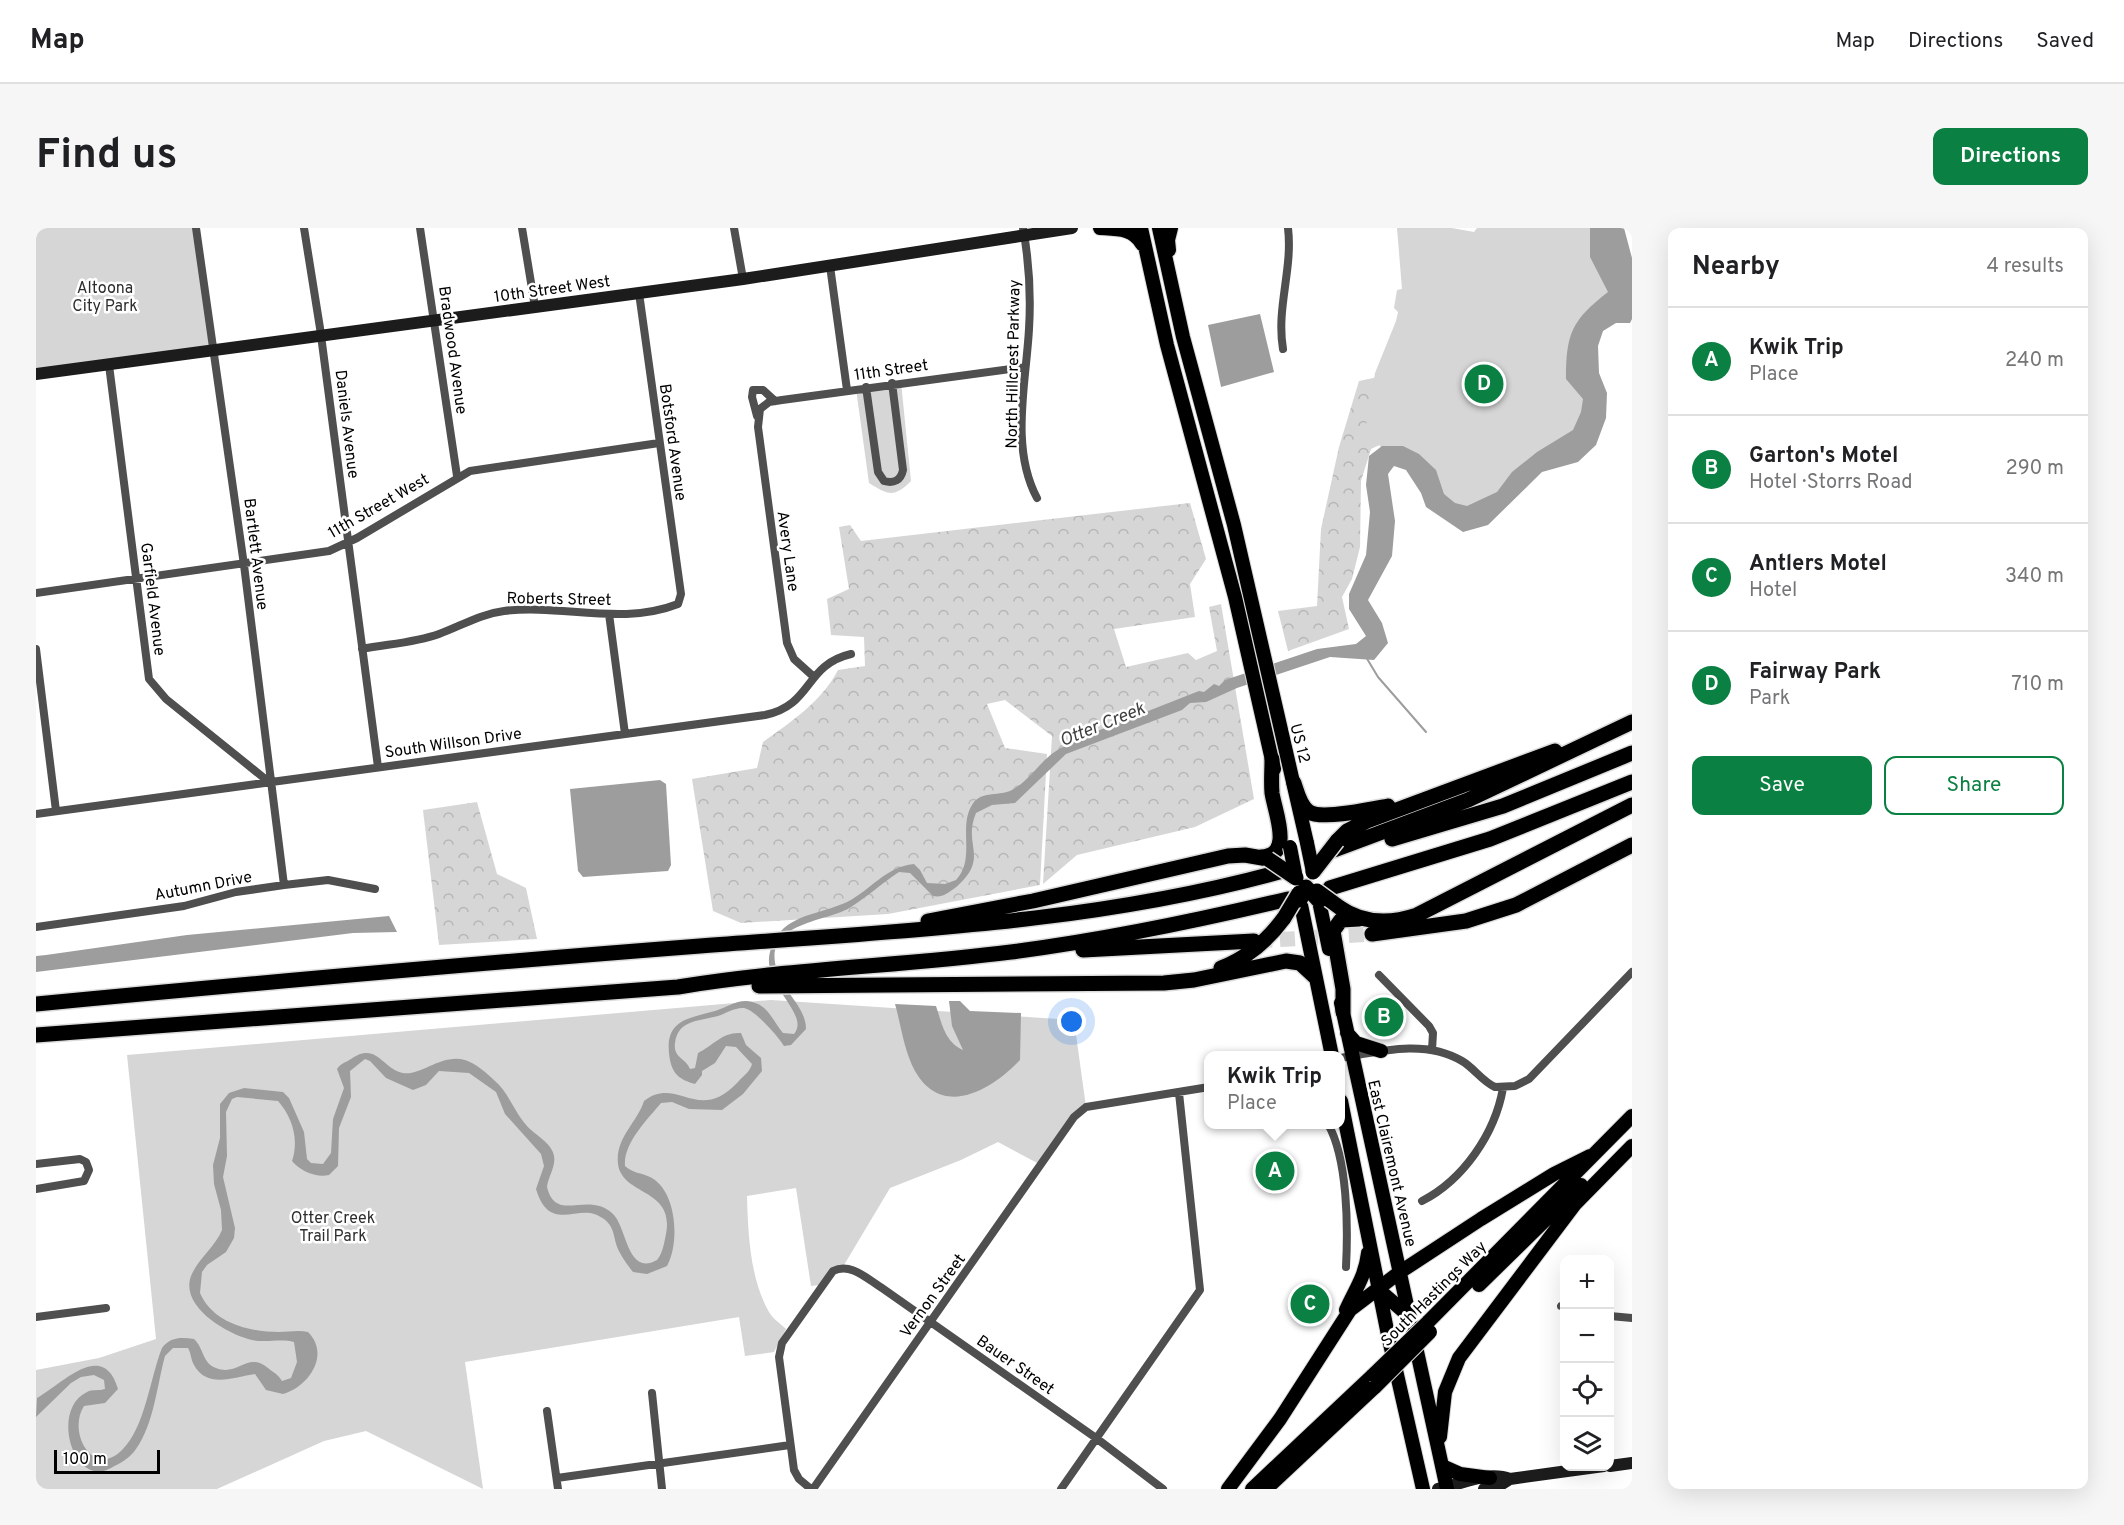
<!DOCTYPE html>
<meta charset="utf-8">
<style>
body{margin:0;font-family:Overpass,sans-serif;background:#f6f6f6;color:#202124}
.controls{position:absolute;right:18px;bottom:18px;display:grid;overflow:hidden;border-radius:12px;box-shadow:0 6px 24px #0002}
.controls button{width:54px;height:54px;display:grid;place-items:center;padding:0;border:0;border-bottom:2px solid #e0e0e0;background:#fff;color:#202124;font:30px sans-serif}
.scale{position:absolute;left:18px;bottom:15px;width:106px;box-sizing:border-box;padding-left:6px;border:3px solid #000;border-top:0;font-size:16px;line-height:21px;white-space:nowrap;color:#000;-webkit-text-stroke:4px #fff;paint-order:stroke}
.you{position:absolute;left:1036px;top:794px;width:21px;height:21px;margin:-15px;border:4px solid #fff;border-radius:50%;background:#1a73e8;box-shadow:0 0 0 9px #1a73e833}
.badge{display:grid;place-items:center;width:39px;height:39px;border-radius:50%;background:#0b8043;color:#fff;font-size:20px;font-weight:700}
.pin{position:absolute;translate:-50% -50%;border:3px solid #fff;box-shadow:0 2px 6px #0006}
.popup{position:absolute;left:1168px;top:823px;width:141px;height:78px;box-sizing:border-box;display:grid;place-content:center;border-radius:12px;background:#fff;filter:drop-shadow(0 2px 4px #0005);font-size:20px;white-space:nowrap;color:#757577}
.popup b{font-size:22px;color:#202124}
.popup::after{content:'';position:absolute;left:50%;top:100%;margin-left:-12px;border:12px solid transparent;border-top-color:#fff}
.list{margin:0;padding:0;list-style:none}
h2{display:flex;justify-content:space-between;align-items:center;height:78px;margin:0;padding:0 24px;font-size:26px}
h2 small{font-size:20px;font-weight:400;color:#757577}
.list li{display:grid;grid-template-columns:39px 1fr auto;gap:18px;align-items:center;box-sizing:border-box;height:108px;padding:0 24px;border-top:2px solid #e0e0e0}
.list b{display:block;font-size:22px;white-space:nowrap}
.list p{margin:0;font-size:20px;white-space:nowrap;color:#757577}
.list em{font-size:20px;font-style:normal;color:#757577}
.actions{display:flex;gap:12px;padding:18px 24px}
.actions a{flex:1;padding:14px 0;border:2px solid #0b8043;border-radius:12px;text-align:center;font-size:21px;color:#0b8043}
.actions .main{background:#0b8043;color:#fff}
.icon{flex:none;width:33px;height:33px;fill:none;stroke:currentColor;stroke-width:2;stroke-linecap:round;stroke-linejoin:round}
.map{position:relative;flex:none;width:1596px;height:1261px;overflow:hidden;border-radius:12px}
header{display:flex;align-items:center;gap:36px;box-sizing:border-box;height:84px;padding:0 30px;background:#fff;border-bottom:2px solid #e0e0e0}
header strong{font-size:28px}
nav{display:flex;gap:33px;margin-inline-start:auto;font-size:21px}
.intro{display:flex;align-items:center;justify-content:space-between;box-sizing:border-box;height:144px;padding:0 36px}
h1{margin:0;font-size:42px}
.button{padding:15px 27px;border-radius:12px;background:#0b8043;color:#fff;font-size:21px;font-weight:700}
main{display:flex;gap:36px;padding:0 36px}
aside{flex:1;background:#fff;border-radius:12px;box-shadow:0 6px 24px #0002}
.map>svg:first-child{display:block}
.forest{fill:url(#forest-crowns)}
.park{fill:#d6d6d6}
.water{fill:#9d9d9d}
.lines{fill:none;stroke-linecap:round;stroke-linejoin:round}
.stream{stroke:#9d9d9d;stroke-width:2}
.highway-tunnel{stroke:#d9d9d9;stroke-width:15;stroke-dasharray:15 8;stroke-linecap:butt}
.primary-casing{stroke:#dbdbdb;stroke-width:16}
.highway-casing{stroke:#dbdbdb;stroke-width:18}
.street{stroke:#4f4f4f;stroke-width:8}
.secondary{stroke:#1c1c1c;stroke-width:12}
.primary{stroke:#000;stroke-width:14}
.highway{stroke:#000;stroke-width:15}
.primary-bridge-casing{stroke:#dbdbdb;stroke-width:16;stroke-linecap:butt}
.highway-bridge-casing{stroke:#dbdbdb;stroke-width:18;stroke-linecap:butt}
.primary-bridge{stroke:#000;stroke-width:14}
.highway-bridge{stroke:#000;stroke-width:15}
.labels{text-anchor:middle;stroke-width:5;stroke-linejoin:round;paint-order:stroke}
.park-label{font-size:16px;fill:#2d2d2d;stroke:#fff}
.street-label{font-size:16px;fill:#000;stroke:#fff}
.water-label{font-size:18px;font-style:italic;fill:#3e3e3e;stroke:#fff}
</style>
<header>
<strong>Map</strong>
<nav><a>Map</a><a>Directions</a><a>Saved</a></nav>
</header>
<div class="intro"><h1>Find us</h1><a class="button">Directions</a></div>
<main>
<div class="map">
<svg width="1596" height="1261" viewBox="0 0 1596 1261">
<defs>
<pattern id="forest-crowns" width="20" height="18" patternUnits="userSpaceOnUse" patternTransform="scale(1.5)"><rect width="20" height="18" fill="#d6d6d6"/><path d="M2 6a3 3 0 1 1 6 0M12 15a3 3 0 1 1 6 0" fill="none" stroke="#b6b6b6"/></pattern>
</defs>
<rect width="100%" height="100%" fill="#fff"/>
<path class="forest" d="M 1361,145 L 1356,211 L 1335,221 L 1325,253 L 1324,319 L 1316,351 L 1306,369 L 1313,401 L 1252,423 L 1242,383 L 1281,378 L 1285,301 L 1303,219 L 1323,153 Z
M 1154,275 L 1170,331 L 1154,356 L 1159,389 L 1078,401 L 1090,439 L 1152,425 L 1160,432 L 1181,423 L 1173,379 L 1185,376 L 1218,571 L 1159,599 L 1041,627 L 1007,656 L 1016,508 L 969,472 L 951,476 L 969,520 L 1011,526 L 1004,657 L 852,686 L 705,695 L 677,683 L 656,551 L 721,540 L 727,514 C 755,494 786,473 802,442 L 829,438 L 828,409 L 795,407 L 791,371 L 813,361 L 803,299 L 814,297 L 825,313 Z
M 441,574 L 461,646 L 490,660 L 501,711 L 403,717 L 387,582 Z"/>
<path class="park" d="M 0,0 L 160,0 L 178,123 L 0,146 Z
M 1361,0 L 1416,0 L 1438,4 L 1441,0 L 1569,0 L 1589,42 L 1563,87 L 1554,193 L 1429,291 L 1390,252 L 1356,229 L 1329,204 L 1339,145 L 1360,93 L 1362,84 L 1358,80 L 1361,62 L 1366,61 Z
M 865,154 L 875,253 C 858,270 852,267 833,255 L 820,161 Z
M 735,772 L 1038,792 L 1050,879 L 1005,937 L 962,914 L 925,932 L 854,960 L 808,1037 L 784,1057 L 775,1058 L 760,960 L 711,968 C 712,1005 714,1051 733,1084 C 737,1091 745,1096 750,1101 L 738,1124 L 709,1128 L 703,1089 L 429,1134 L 447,1261 L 330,1203 L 288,1213 L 181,1261 L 0,1261 L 0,1142 L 63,1130 L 120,1111 L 91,827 Z"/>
<path class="water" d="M 1554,0 L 1588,0 L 1596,30 L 1596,91 L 1594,95 L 1580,95 L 1567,103 L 1562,118 L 1563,145 L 1571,165 L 1570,190 L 1560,217 L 1542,234 L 1506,244 L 1452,297 L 1427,304 L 1390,279 L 1385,265 L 1370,242 L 1358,238 L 1352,246 L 1359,293 L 1356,328 L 1332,372 L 1346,395 L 1352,415 L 1338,432 L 1294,429 L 1201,460 L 1170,474 L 1154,475 L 1146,482 L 1030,526 L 979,575 L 956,577 L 940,585 C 926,618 955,629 919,660 C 912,665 906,670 897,668 L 874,645 L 863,644 C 846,655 831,669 815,679 C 792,694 728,694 740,739 C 745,762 770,778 770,801 L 755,817 L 748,818 C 742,808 719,782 708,780 C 700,779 690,785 682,788 C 665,793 642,791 639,815 C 637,830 650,830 654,841 L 659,840 L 662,825 C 678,817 686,804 705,805 L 710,817 L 725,830 L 726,843 L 707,866 L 686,882 L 653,881 L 636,874 L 625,875 C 612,891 587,915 589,938 C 596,945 606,945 614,949 C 641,962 644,1015 631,1038 L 611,1046 L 597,1044 C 593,1039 587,1031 584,1025 C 575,1009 582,997 561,987 C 541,977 513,1005 500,961 L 508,938 L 505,926 L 469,886 L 460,864 L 433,845 L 403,843 L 390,857 L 377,862 L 350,850 L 334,833 L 329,831 L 314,843 L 315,869 L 303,900 L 302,938 L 293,947 C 280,950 264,943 256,933 C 263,912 257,890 242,873 L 201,869 L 196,871 L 190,884 L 191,928 L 187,949 L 199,1000 L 198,1010 L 190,1024 L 171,1037 L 166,1044 L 164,1065 C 177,1095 213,1104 243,1104 C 252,1104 263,1102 272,1104 C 295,1127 272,1159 247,1166 L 230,1162 L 219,1146 C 198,1149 171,1161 158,1137 C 155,1132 155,1125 152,1120 L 137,1120 L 129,1128 C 121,1157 118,1196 100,1221 C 93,1231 86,1234 75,1240 C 37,1261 14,1181 51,1164 C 56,1161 63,1163 69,1161 L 68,1152 L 58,1147 L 45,1149 L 35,1155 L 0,1189 L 1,1170 C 25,1157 67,1110 82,1161 L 69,1175 L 48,1178 C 31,1204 57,1251 86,1222 C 109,1200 114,1150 126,1120 C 134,1109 145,1109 158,1111 C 168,1120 166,1135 180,1140 C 202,1149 211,1123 232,1140 C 238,1145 242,1146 246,1153 L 255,1150 L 261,1134 L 258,1114 C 244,1110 227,1116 212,1111 C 188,1104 144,1078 155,1048 C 162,1031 179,1019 186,1002 L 185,982 L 178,956 L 177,937 L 184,910 L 184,876 L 193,865 L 208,860 L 247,864 L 253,870 L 268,904 L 271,931 L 275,935 L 287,936 L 295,925 L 297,891 L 308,860 L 301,841 C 305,835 309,835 315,831 C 341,813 346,841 367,845 C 385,848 406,825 429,832 C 439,835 452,846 459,853 C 473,865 478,884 491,898 C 499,907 516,915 518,928 C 520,939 512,949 511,959 C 520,996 552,962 577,986 C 591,999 591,1049 621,1032 C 627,1025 628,1015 630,1006 C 639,960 586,968 582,936 C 579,910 601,895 608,873 C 641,847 662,897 702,854 C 707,848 714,844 716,836 L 700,819 L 690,818 L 679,835 L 666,843 L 666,847 L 659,856 C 645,852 637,847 634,832 C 627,793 649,791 679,783 C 695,778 706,767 724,777 C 734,783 740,797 747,805 L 758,806 C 775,786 725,757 734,724 C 736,716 741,706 748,700 C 766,685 790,684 811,674 C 835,662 849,639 878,636 L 884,642 L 891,655 L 909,656 L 920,652 C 940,631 922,599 936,577 C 944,563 961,568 974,563 C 993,554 1003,534 1020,523 C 1025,519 1031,518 1036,514 L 1038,508 L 1046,509 L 1163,463 L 1168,464 L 1178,456 L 1183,458 L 1189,452 L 1281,421 L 1320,416 L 1330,408 L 1313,381 L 1313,366 L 1330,327 L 1334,284 L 1330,257 L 1333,228 L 1346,218 L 1367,218 L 1383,226 L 1400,242 L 1408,266 L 1419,275 L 1431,278 L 1461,264 L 1476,244 L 1501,224 L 1537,202 L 1545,184 L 1547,171 L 1530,151 C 1530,105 1536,92 1572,64 L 1554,29 Z
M 1224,86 L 1238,144 L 1185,159 L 1172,97 Z
M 614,553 L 624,552 L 630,556 L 635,637 L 632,643 L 547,649 L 542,643 L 534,561 Z
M 353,688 L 361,704 L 317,705 L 0,744 L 0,728 L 10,727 L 151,707 Z
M 913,773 L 924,773 L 934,783 L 985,785 L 984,832 C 957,861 907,892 879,843 C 868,823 865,797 859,776 L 900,778 C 906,796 909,814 927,822 L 916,798 Z"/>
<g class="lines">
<path class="stream" d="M 1330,429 L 1342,449 L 1390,504"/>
<path class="highway-tunnel" d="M 1221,713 L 1336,706"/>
<g class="primary-casing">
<path id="primary" d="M 1064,0 C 1081,1 1097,0 1106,16
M 1105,0 L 1131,117 L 1199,369 L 1238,541
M 1123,0 L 1147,109 L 1198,297 L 1271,615
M 1133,22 L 1132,12 L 1135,0
M 1264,672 L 1296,828
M 1283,673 L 1293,721
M 1305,775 L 1411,1261
M 1311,805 L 1320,815 L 1345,823
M 1305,873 L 1352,1107 L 1387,1261
M 1443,1057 L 1545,957
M 1343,1062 L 1374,1089
M 1310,1082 C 1320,1060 1329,1049 1332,1025
M 1392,1094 L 1596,888
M 1404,1209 L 1409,1164 L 1423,1130 L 1539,976 L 1596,918
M 1406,1238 L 1424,1246 L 1454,1250
M 1192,1261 L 1244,1191 L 1314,1082 L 1364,1044 L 1445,991 L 1518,946 L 1554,928
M 1216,1261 L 1337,1147
M 1230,1261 L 1339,1159"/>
</g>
<g class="highway-casing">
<path id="highway" d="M 1258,555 C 1261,564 1264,578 1273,584 C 1286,592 1336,581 1352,578
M 1356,611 L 1467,578 L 1596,525
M 1301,613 L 1311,603 L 1331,593 L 1519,523
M 1298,622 L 1432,572 L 1596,494
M 1225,629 C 1258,628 1239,585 1236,565 C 1235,554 1236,542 1236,531
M 1294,660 L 1454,611 L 1596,554
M 1303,679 C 1327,696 1354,696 1381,687 L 1596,577
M 892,693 L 997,673 L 1192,628 L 1209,627 L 1232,631
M 1336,706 L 1430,693 L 1480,677 L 1596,617
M 1047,722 L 1218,713
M 1185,740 C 1211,730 1231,713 1248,690
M 723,758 L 1128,755 L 1158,752 L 1250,733 L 1264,735 L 1278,748
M 0,776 C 221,755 443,735 664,718 C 858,703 1054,696 1243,644
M 1307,784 L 1307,761 L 1297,703 L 1305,692 L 1323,691
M 0,807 L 642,759 C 752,741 864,738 975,724 C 1069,712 1160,693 1252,671"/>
</g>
<path class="street" d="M 160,0 L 208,337 L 248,657
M 268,0 L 284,100 L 342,539
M 384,0 L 421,248
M 486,0 L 499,79
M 698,0 L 707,51
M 987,0 C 993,33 995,68 993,101 C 990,156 974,219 1001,270
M 794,38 L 811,162
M 1247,121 C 1240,80 1257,41 1252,0
M 73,137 L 113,451 L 130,471 L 233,554
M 830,159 L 842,244 L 848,253 C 858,256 865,252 867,242 L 856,155
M 721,188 L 716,169 L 717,162 L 727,162 L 739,173
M 0,365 L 293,323 L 321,310 L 434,243 L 623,215
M 573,386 L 589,506
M 0,421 L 20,583
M 326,421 C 351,416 378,415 403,406 C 425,398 444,386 468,383 C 526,376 586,398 642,376 L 645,366 L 603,65
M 778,449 L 758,431 L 751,415 L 722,199 L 724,181 L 733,174 L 746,172 L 989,139
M 0,586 L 729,487 C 777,477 768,437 815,426
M 0,699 L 148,678 L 200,664 L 248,657 L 292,652 L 339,661
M 1343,747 L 1393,798 L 1397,805 L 1396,822
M 1305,830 C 1344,823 1390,811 1426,833 C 1438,840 1446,853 1459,859 L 1479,858 L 1493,851 L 1596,744
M 1292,896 C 1312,931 1312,1000 1310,1039
M 0,936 L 44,931 L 50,934 L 53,942 L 48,953 L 0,961
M 1386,973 C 1427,952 1459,906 1467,860
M 1525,1078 L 1528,1079
M 1574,1088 L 1596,1090
M 0,1089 L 70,1080
M 616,1165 L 626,1261
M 511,1183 L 522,1261
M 521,1250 L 754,1217
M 775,1261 L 763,1251 L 758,1242 L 743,1129 L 746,1115 L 797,1043 C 815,1034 831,1051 846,1060 L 1060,1210 L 1127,1261
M 777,1261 L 1038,889 L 1050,879 L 1173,859
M 1025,1261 L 1164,1062 L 1143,865"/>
<path class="secondary" d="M 0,146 L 707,51 L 1036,0
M 1574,1238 L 1596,1235
M 1402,1261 C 1424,1257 1451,1242 1474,1251
M 1448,1261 L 1461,1259 L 1474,1251 L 1568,1238"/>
<use href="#primary" class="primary"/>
<use href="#highway" class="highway"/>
<g class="primary-bridge-casing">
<path id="primary-bridge" d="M 1271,615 L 1277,644
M 1254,619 L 1260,650
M 1337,1147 L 1392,1094
M 1339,1159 L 1394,1104"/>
</g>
<g class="highway-bridge-casing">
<path id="highway-bridge" d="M 1232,631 L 1260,650
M 1277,644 L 1301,613
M 1281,663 L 1303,679
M 1264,672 L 1270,659 L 1283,673
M 1248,690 L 1263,665"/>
</g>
<use href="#primary-bridge" class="primary-bridge"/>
<use href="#highway-bridge" class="highway-bridge"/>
</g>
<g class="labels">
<g class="park-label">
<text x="69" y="65">Altoona<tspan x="69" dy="18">City Park</tspan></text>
<text x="297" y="995">Otter Creek<tspan x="297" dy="18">Trail Park</tspan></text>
</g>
<g class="street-label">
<text transform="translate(516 60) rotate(-8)" y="6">10th Street West</text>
<text transform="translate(418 122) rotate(82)" y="6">Bradwood Avenue</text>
<text transform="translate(976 136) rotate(-89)" y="6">North Hillcrest Parkway</text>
<text transform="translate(855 141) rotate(-8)" y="6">11th Street</text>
<text transform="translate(312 196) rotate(83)" y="6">Daniels Avenue</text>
<text transform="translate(638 214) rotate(82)" y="6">Botsford Avenue</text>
<text transform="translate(342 277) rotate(-30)" y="6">11th Street West</text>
<text transform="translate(753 323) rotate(82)" y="6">Avery Lane</text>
<text transform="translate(221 326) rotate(83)" y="6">Bartlett Avenue</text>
<text transform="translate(523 370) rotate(1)" y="6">Roberts Street</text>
<text transform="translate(118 371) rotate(83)" y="6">Garfield Avenue</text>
<text transform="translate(417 514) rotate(-8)" y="6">South Willson Drive</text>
<text transform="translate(1265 515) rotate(76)" y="6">US 12</text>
<text transform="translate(167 657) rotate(-11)" y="6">Autumn Drive</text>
<text transform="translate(1357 935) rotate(77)" y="6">East Clairemont Avenue</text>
<text transform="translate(1397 1065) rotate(-45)" y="6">South Hastings Way</text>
<text transform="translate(896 1067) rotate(-54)" y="6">Vernon Street</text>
<text transform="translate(980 1136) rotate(35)" y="6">Bauer Street</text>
</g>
<g class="water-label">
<text transform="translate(1066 496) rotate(-22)" y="6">Otter Creek</text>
</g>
</g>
</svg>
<div class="controls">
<button>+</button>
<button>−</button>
<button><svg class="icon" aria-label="locate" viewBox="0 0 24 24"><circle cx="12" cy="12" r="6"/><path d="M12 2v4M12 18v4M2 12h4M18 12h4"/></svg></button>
<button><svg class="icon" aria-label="layers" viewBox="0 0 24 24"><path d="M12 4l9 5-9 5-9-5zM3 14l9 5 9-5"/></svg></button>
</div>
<div class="scale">100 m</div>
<div class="you"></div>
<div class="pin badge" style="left:1239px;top:943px">A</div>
<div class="popup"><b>Kwik Trip</b>Place</div>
<div class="pin badge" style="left:1348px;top:789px">B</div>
<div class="pin badge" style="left:1274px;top:1076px">C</div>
<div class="pin badge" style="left:1448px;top:156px">D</div>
</div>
<aside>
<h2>Nearby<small>4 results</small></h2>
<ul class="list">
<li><span class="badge">A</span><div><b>Kwik Trip</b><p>Place</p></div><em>240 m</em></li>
<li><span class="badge">B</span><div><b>Garton's Motel</b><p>Hotel · Storrs Road</p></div><em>290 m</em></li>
<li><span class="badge">C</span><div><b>Antlers Motel</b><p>Hotel</p></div><em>340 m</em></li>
<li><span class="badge">D</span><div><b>Fairway Park</b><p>Park</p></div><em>710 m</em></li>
</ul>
<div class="actions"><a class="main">Save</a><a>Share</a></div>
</aside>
</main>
